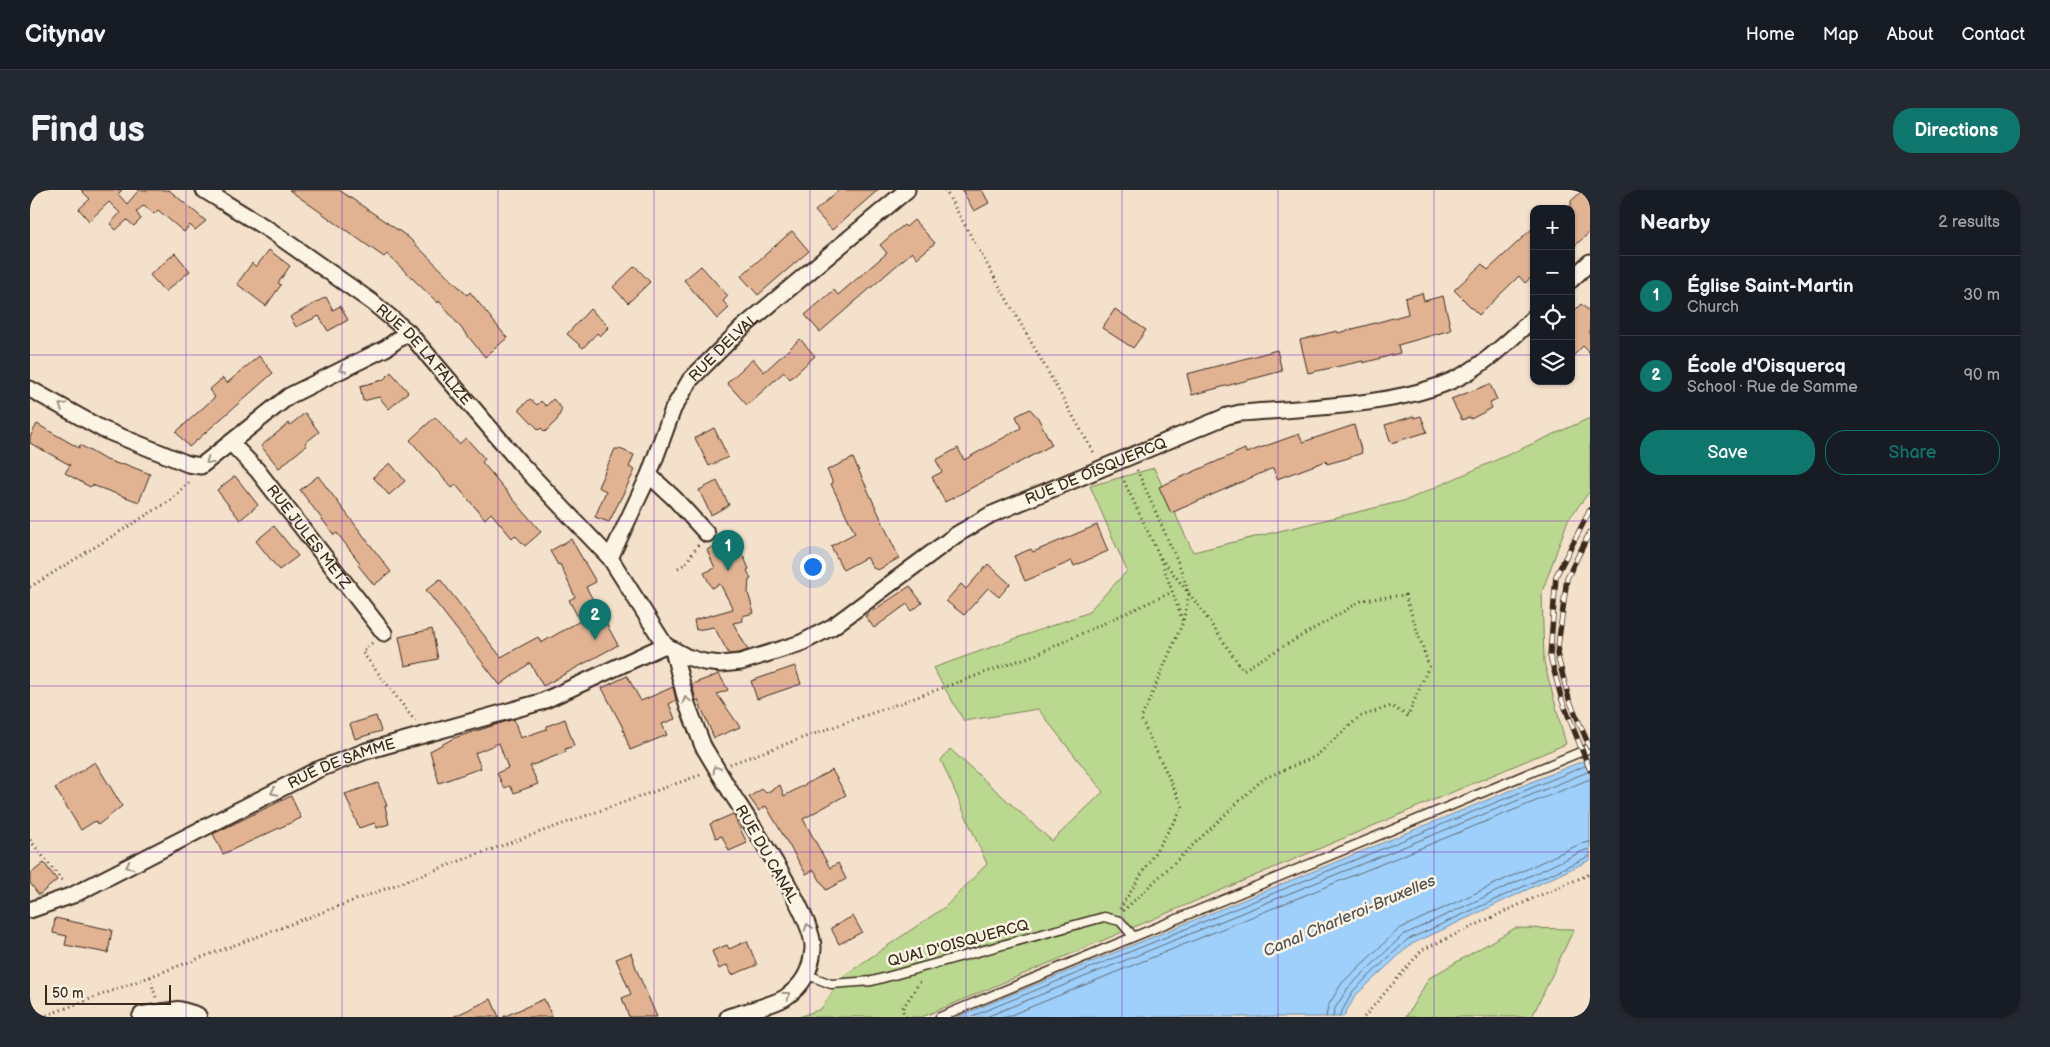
<!DOCTYPE html>
<meta charset="utf-8">
<style>
body{margin:0;font-family:"Balsamiq Sans",sans-serif;background:#242831;color:#f1f3f6}
.controls{position:absolute;right:15px;top:15px;display:grid;overflow:hidden;border-radius:10px;box-shadow:0 1px 4px #0004}
.controls button{width:45px;height:45px;display:grid;place-items:center;padding:0;border:0;border-bottom:1px solid #363941;background:#171b24;color:#f1f3f6;font:25px sans-serif}
.scale{position:absolute;left:15px;bottom:12px;width:126px;box-sizing:border-box;padding-left:5px;border:2px solid #3b2a1e;border-top:0;font-size:14px;line-height:18px;white-space:nowrap;color:#3b2a1e;-webkit-text-stroke:4px #fcf5e5;paint-order:stroke}
.you{position:absolute;left:782px;top:376px;width:18px;height:18px;margin:-12px;border:4px solid #fff;border-radius:50%;background:#1a73e8;box-shadow:0 0 0 8px #1a73e833}
.badge{display:grid;place-items:center;width:32px;height:32px;border-radius:50%;background:#0f766e;color:#fff;font-size:16px;font-weight:700}
.pin{position:absolute;translate:-50% -41px;filter:drop-shadow(0 1px 2px #0008)}
.pin::after{content:'';position:absolute;top:26px;width:18px;height:15px;background:inherit;clip-path:polygon(0 0,100% 0,50% 100%)}
.list{margin:0;padding:0;list-style:none}
h2{display:flex;justify-content:space-between;align-items:center;height:65px;margin:0;padding:0 20px;font-size:21px}
h2 small{font-size:16px;font-weight:400;color:#9ea1a6}
.list li{display:grid;grid-template-columns:32px 1fr auto;gap:15px;align-items:center;box-sizing:border-box;height:80px;padding:0 20px;border-top:1px solid #363941}
.list b{display:block;font-size:19px;white-space:nowrap}
.list p{margin:0;font-size:16px;white-space:nowrap;color:#9ea1a6}
.list em{font-size:16px;font-style:normal;color:#9ea1a6}
.actions{display:flex;gap:10px;padding:15px 20px}
.actions a{flex:1;padding:11px 0;border:1px solid #0f766e;border-radius:20px;text-align:center;font-size:18px;color:#0f766e}
.actions .main{background:#0f766e;color:#fff}
.icon{flex:none;width:28px;height:28px;fill:none;stroke:currentColor;stroke-width:2;stroke-linecap:round;stroke-linejoin:round}
.map{position:relative;flex:none;width:1560px;height:827px;overflow:hidden;border-radius:20px}
header{display:flex;align-items:center;gap:30px;box-sizing:border-box;height:70px;padding:0 25px;background:#171b24;border-bottom:1px solid #363941}
header strong{font-size:24px}
nav{display:flex;gap:28px;margin-inline-start:auto;font-size:18px}
.intro{display:flex;align-items:center;justify-content:space-between;box-sizing:border-box;height:120px;padding:0 30px}
h1{margin:0;font-size:35px}
.button{padding:12px 22px;border-radius:20px;background:#0f766e;color:#fff;font-size:18px;font-weight:700}
main{display:flex;gap:30px;padding:0 30px}
aside{flex:1;background:#171b24;border-radius:20px;box-shadow:0 1px 4px #0004}
.map>svg:first-child{display:block}
.green{fill:#bad890;stroke:#7a8157}
.water{fill:#9ed0fb;stroke:#768ea3}
.lines{fill:none;stroke-linecap:round;stroke-linejoin:round}
.shore{stroke:#636c76;stroke-width:1}
.building{fill:#e2b393;stroke:#3b2a1e}
.lane-casing{stroke:#3b2a1e;stroke-width:11}
.street-casing{stroke:#3b2a1e;stroke-width:19}
.secondary-casing{stroke:#3b2a1e;stroke-width:24}
.path{stroke:#3b2a1e;stroke-width:3;stroke-dasharray:1 4;stroke-linecap:butt}
.lane{stroke:#fcf5e5;stroke-width:8}
.street{stroke:#fcf5e5;stroke-width:15}
.secondary{stroke:#fcf5e5;stroke-width:20}
.rail-casing{stroke:#3b2a1e;stroke-width:5.5}
.rail{stroke:#fcf5e5;stroke-width:4;stroke-dasharray:11;stroke-linecap:butt}
.street-bridge-casing{stroke:#3b2a1e;stroke-width:19;stroke-linecap:butt}
.street-bridge{stroke:#fcf5e5;stroke-width:15}
.oneway{stroke:#9c9082}
.grid{fill:none;stroke:#7b2cbf;stroke-width:1;stroke-opacity:0.55}
.labels{text-anchor:middle;stroke-width:5;stroke-linejoin:round;paint-order:stroke}
.street-label{font-size:15px;fill:#3b2a1e;stroke:#fcf5e5}
.water-label{font-size:16px;font-style:italic;fill:#545455;stroke:#fcf5e5}
</style>
<header>
<strong>Citynav</strong>
<nav><a>Home</a><a>Map</a><a>About</a><a>Contact</a></nav>
</header>
<div class="intro"><h1>Find us</h1><a class="button">Directions</a></div>
<main>
<div class="map">
<svg width="1560" height="827" viewBox="0 0 1560 827">
<rect width="100%" height="100%" fill="#f4e1cc"/>
<filter id="ink" filterUnits="userSpaceOnUse"><feTurbulence type="fractalNoise" baseFrequency=".02" numOctaves="2"/><feDisplacementMap in="SourceGraphic" scale="10" xChannelSelector="R" yChannelSelector="G"/><feConvolveMatrix kernelMatrix="1 2 1 2 8 2 1 2 1" color-interpolation-filters="sRGB"/></filter>
<g filter="url(#ink)">
<path class="green" d="M 1560,228 L 1560,301 L 1538,330 L 1512,402 L 1514,472 L 1536,554 L 892,827 L 769,827 L 791,819 L 813,786 L 915,717 L 957,674 L 911,570 L 920,559 L 1022,651 L 1073,602 L 1008,519 L 934,531 L 903,478 L 1057,423 L 1097,381 L 1060,296 L 1124,278 L 1163,362 L 1377,310 Z
M 1485,738 L 1544,739 L 1502,827 L 1376,827 L 1399,788 Z"/>
<path class="water" d="M 1560,568 L 1560,670 L 1380,755 L 1326,805 L 1313,827 L 927,827 Z"/>
<g class="lines">
<path class="shore" d="M 940,827 L 1560,574
M 956,827 L 1560,581
M 976,827 L 1560,589
M 1296,827 L 1298,816 L 1312,793 L 1369,739 L 1550,654 L 1560,652
M 1303,827 L 1304,820 L 1318,798 L 1373,745 L 1553,661 L 1560,659
M 1309,827 L 1323,801 L 1377,750 L 1560,666"/>
</g>
<path class="building" d="M 51,0 L 92,0 L 88,4 L 97,14 L 109,0 L 139,0 L 176,31 L 165,40 L 160,35 L 154,42 L 128,20 L 124,24 L 114,15 L 106,22 L 111,29 L 104,36 L 97,30 L 86,40 L 80,34 L 90,23 L 79,12 L 59,31 L 49,19 L 60,9 Z
M 259,0 L 309,0 L 378,47 L 437,105 L 440,102 L 477,148 L 455,167 L 409,111 L 408,113 L 357,64 L 354,67 Z
M 809,0 L 848,0 L 802,40 L 785,21 Z
M 932,0 L 952,0 L 959,13 L 944,21 Z
M 1553,0 L 1560,0 L 1560,42 L 1541,59 L 1541,11 Z
M 884,30 L 905,53 L 887,68 L 882,62 L 790,142 L 775,125 L 804,100 L 808,105 L 857,63 L 850,55 L 865,42 L 874,35 L 876,37 Z
M 1504,37 L 1504,85 L 1495,93 L 1489,86 L 1449,125 L 1424,100 L 1452,74 L 1458,80 Z
M 762,41 L 779,61 L 728,105 L 711,86 Z
M 239,60 L 260,76 L 248,93 L 251,95 L 236,116 L 207,94 L 222,73 L 226,77 Z
M 145,63 L 160,81 L 135,102 L 120,85 Z
M 605,76 L 620,92 L 598,113 L 583,97 Z
M 671,76 L 698,106 L 693,111 L 699,118 L 687,129 L 654,90 Z
M 1392,103 L 1394,111 L 1413,106 L 1421,140 L 1368,155 L 1370,163 L 1333,173 L 1333,171 L 1278,183 L 1270,150 L 1307,141 L 1308,143 L 1378,124 L 1375,108 Z
M 296,107 L 303,120 L 310,116 L 318,130 L 298,141 L 289,126 L 266,137 L 260,127 Z
M 1551,114 L 1560,122 L 1560,163 L 1553,156 L 1541,168 L 1541,124 Z
M 560,119 L 579,137 L 570,146 L 567,143 L 553,158 L 537,144 Z
M 1085,119 L 1116,140 L 1103,158 L 1072,138 Z
M 770,149 L 785,166 L 760,189 L 754,182 L 717,215 L 697,193 L 723,169 L 734,182 Z
M 1247,160 L 1252,181 L 1162,205 L 1157,184 Z
M 229,166 L 243,183 L 159,257 L 146,242 L 185,207 L 179,200 L 193,188 L 197,193 Z
M 361,182 L 378,202 L 359,219 L 349,207 L 333,211 L 330,196 L 353,190 Z
M 1460,194 L 1467,210 L 1460,213 L 1462,218 L 1441,229 L 1440,227 L 1432,230 L 1421,209 Z
M 500,209 L 507,215 L 511,211 L 516,216 L 523,209 L 532,219 L 527,230 L 515,242 L 511,238 L 509,240 L 489,219 Z
M 1000,219 L 1008,228 L 1022,255 L 915,312 L 902,287 L 912,282 L 906,270 L 928,258 L 934,270 L 991,238 L 986,226 Z
M 275,223 L 289,242 L 275,253 L 277,255 L 249,278 L 231,256 L 259,233 L 260,235 Z
M 1384,226 L 1384,228 L 1391,226 L 1397,242 L 1361,253 L 1355,235 Z
M 405,227 L 429,254 L 436,248 L 455,269 L 452,272 L 511,342 L 495,356 L 485,345 L 482,348 L 461,323 L 455,329 L 426,295 L 422,298 L 380,250 Z
M 7,234 L 49,258 L 50,255 L 74,269 L 91,275 L 92,273 L 120,284 L 109,312 L 62,295 L 60,297 L 35,283 L 40,275 L 0,253 L 0,247 Z
M 1324,235 L 1332,263 L 1315,269 L 1297,274 L 1296,271 L 1247,289 L 1243,278 L 1141,323 L 1129,297 L 1215,259 L 1216,263 L 1269,244 L 1273,252 Z
M 684,238 L 698,267 L 679,276 L 665,248 Z
M 585,259 L 590,259 L 604,265 L 599,277 L 605,280 L 579,332 L 565,327 L 576,301 L 568,297 Z
M 823,268 L 869,368 L 848,380 L 843,378 L 837,367 L 813,380 L 801,356 L 825,343 L 801,294 L 803,293 L 797,280 Z
M 360,273 L 375,291 L 359,305 L 343,287 Z
M 205,286 L 228,315 L 210,330 L 187,300 Z
M 288,286 L 361,382 L 344,395 L 328,375 L 330,373 L 307,343 L 304,345 L 270,300 Z
M 687,291 L 699,315 L 681,325 L 669,300 Z
M 1067,335 L 1078,361 L 1044,376 L 1042,371 L 995,391 L 984,366 L 1001,359 L 1003,362 Z
M 244,336 L 268,366 L 249,380 L 226,351 Z
M 541,349 L 566,392 L 556,397 L 588,455 L 513,496 L 500,473 L 470,495 L 396,400 L 410,389 L 471,467 L 508,447 L 511,453 L 550,431 L 539,410 L 545,407 L 530,374 L 528,375 L 520,361 Z
M 689,353 L 694,353 L 702,370 L 713,365 L 719,379 L 717,380 L 721,389 L 719,390 L 718,403 L 724,423 L 712,426 L 713,431 L 703,433 L 718,460 L 709,463 L 699,464 L 684,437 L 666,440 L 664,430 L 703,419 L 690,394 L 682,398 L 674,383 L 685,378 L 677,360 Z
M 958,374 L 980,394 L 969,407 L 958,398 L 934,425 L 916,411 L 931,394 L 936,399 Z
M 880,396 L 892,413 L 882,421 L 877,414 L 844,438 L 835,426 Z
M 402,439 L 408,469 L 375,476 L 369,447 Z
M 765,476 L 771,494 L 727,509 L 721,491 Z
M 689,484 L 698,500 L 687,504 L 710,537 L 684,548 L 668,510 L 666,511 L 662,494 Z
M 597,486 L 611,511 L 643,497 L 646,510 L 639,514 L 645,529 L 632,534 L 637,545 L 600,560 L 592,536 L 572,498 Z
M 346,526 L 351,541 L 325,549 L 320,534 Z
M 484,529 L 490,548 L 517,539 L 517,536 L 535,529 L 544,556 L 535,559 L 536,562 L 500,576 L 508,594 L 484,603 L 480,596 L 474,598 L 467,583 L 478,578 L 469,553 L 445,563 L 451,578 L 409,593 L 400,561 L 424,548 Z
M 65,572 L 92,616 L 68,635 L 65,631 L 51,640 L 25,598 Z
M 802,580 L 816,605 L 773,629 L 800,678 L 808,673 L 816,689 L 796,700 L 784,680 L 776,684 L 736,616 L 729,621 L 719,607 L 732,599 L 736,603 L 750,595 L 754,606 Z
M 348,593 L 357,616 L 355,616 L 359,634 L 347,638 L 345,633 L 329,638 L 315,604 Z
M 261,606 L 271,628 L 193,664 L 183,644 Z
M 703,624 L 717,653 L 699,661 L 692,646 L 686,648 L 680,634 Z
M 14,673 L 27,690 L 9,705 L 0,693 L 0,684 Z
M 823,726 L 832,742 L 809,754 L 801,738 Z
M 25,728 L 82,740 L 78,763 L 35,755 L 37,746 L 23,743 Z
M 717,751 L 727,775 L 702,785 L 697,775 L 689,779 L 682,761 L 697,755 L 699,759 Z
M 601,763 L 607,781 L 627,827 L 599,827 L 592,808 L 601,804 L 586,769 Z
M 461,809 L 469,827 L 423,827 Z
M 514,809 L 522,827 L 473,827 Z"/>
<g class="lines">
<g class="lane-casing">
<path id="lane" d="M 778,785 L 801,794 L 842,791 L 1074,727 L 1090,731 L 1103,746
M 910,827 L 1560,558"/>
</g>
<g class="street-casing">
<g id="street">
<path id="s1" d="M 174,0 L 241,41 L 342,112 L 378,142 L 489,272 L 580,368 L 635,455 L 657,467 L 674,472 L 691,474 L 711,472 L 771,453 L 802,437 L 926,345 L 960,325 L 1197,226 L 1210,223 C 1275,218 1386,216 1440,181 C 1464,166 1484,147 1504,127"/>
<path d="M 1541,90 L 1560,72"/>
<path d="M 0,199 L 72,239 L 158,274 L 171,276 L 259,206 L 356,158 L 378,142"/>
<path id="s2" d="M 201,253 L 227,280 L 354,443"/>
<path d="M 619,285 L 644,308 L 677,344"/>
<path id="s3" d="M 580,368 L 619,285 L 643,219 L 660,190 L 712,138 L 877,0"/>
<path d="M 643,460 L 657,514 L 673,556"/>
<path id="s4" d="M 0,720 L 43,705 L 287,580 L 336,561 L 511,512 L 635,455"/>
<path d="M 698,827 C 710,823 747,814 756,807 C 773,795 781,781 783,759 C 785,728 719,631 700,601"/>
</g>
</g>
<g class="secondary-casing">
<path id="secondary" d="M 113,827 L 149,822 L 166,827"/>
</g>
<path class="path" d="M 915,0 L 1065,265
M 1107,280 L 1150,377 L 1159,404 L 1153,432
M 648,378 L 655,374 L 669,354
M 0,397 L 141,310 L 161,290
M 342,453 L 332,462 L 385,531
M 700,574 L 1007,464 L 1142,402
M 0,650 L 34,693
M 1090,719 L 1153,617 L 1111,529 L 1153,432 L 1130,367 L 1092,287
M 1093,721 L 1233,589 L 1286,566 L 1329,527 L 1361,516 L 1378,526 L 1399,476 L 1375,405 L 1333,410 L 1213,480 L 1168,415 L 1130,367
M 120,787 L 126,808
M 12,827 L 443,666 L 673,584
M 875,827 L 872,819 L 892,789
M 1334,827 L 1392,760 L 1506,707 L 1560,684"/>
<use href="#lane" class="lane"/>
<use href="#street" class="street"/>
<use href="#secondary" class="secondary"/>
<g class="rail-casing">
<path id="rail" d="M 1560,320 L 1526,386 L 1520,466 L 1532,510 L 1560,580
M 1560,342 L 1537,388 L 1527,464 L 1539,509 L 1560,558"/>
</g>
<use href="#rail" class="rail"/>
<g class="street-bridge-casing">
<path id="street-bridge" d="M 673,556 L 700,601"/>
</g>
<use href="#street-bridge" class="street-bridge"/>
</g>
<defs><path id="oneway-chevron" d="M-2-3.5L2.5 0L-2 3.5" fill="none" stroke-width="1.6" stroke-linecap="round" stroke-linejoin="round" transform="scale(1.25)"/></defs>
<g class="oneway">
<use href="#oneway-chevron" transform="translate(312 179) rotate(154)"/>
<use href="#oneway-chevron" transform="translate(32 216) rotate(-150)"/>
<use href="#oneway-chevron" transform="translate(179 271) rotate(144)"/>
<use href="#oneway-chevron" transform="translate(656 510) rotate(-106)"/>
<use href="#oneway-chevron" transform="translate(686 579) rotate(-121)"/>
<use href="#oneway-chevron" transform="translate(244 602) rotate(153)"/>
<use href="#oneway-chevron" transform="translate(99 676) rotate(153)"/>
<use href="#oneway-chevron" transform="translate(778 737) rotate(-109)"/>
<use href="#oneway-chevron" transform="translate(757 805) rotate(-38)"/>
</g>
</g>
<path class="grid" d="M 156,0 L 156,827M 312,0 L 312,827M 468,0 L 468,827M 624,0 L 624,827M 780,0 L 780,827M 936,0 L 936,827M 1092,0 L 1092,827M 1248,0 L 1248,827M 1404,0 L 1404,827M 0,165 L 1504,165M 1541,165 L 1560,165M 0,331 L 1560,331M 0,496 L 1560,496M 0,662 L 1560,662"/>
<g class="labels">
<g class="street-label">
<text dy="5" stroke="none"><textPath href="#s3" startOffset="242">RUE DELVAL</textPath></text>
<text dy="5" stroke="none"><textPath href="#s1" startOffset="276">RUE DE LA FALIZE</textPath></text>
<text dy="5" stroke="none"><textPath href="#s1" startOffset="1141">RUE DE OISQUERCQ</textPath></text>
<text dy="5" stroke="none"><textPath href="#s2" startOffset="122">RUE JULES METZ</textPath></text>
<text dy="5" stroke="none"><textPath href="#s4" startOffset="345">RUE DE SAMME</textPath></text>
<text transform="translate(737 664) rotate(60)" y="5">RUE DU CANAL</text>
<text transform="translate(928 753) rotate(-15)" y="5">QUAI D'OISQUERCQ</text>
</g>
<g class="water-label">
<text transform="translate(1319 725) rotate(-23)" y="6">Canal Charleroi-Bruxelles</text>
</g>
</g>
</svg>
<div class="controls">
<button>+</button>
<button>−</button>
<button><svg class="icon" aria-label="locate" viewBox="0 0 24 24"><circle cx="12" cy="12" r="6"/><path d="M12 2v4M12 18v4M2 12h4M18 12h4"/></svg></button>
<button><svg class="icon" aria-label="layers" viewBox="0 0 24 24"><path d="M12 4l9 5-9 5-9-5zM3 14l9 5 9-5"/></svg></button>
</div>
<div class="scale">50 m</div>
<div class="you"></div>
<div class="pin badge" style="left:698px;top:381px">1</div>
<div class="pin badge" style="left:565px;top:450px">2</div>
</div>
<aside>
<h2>Nearby<small>2 results</small></h2>
<ul class="list">
<li><span class="badge">1</span><div><b>Église Saint-Martin</b><p>Church</p></div><em>30 m</em></li>
<li><span class="badge">2</span><div><b>École d'Oisquercq</b><p>School · Rue de Samme</p></div><em>90 m</em></li>
</ul>
<div class="actions"><a class="main">Save</a><a>Share</a></div>
</aside>
</main>
